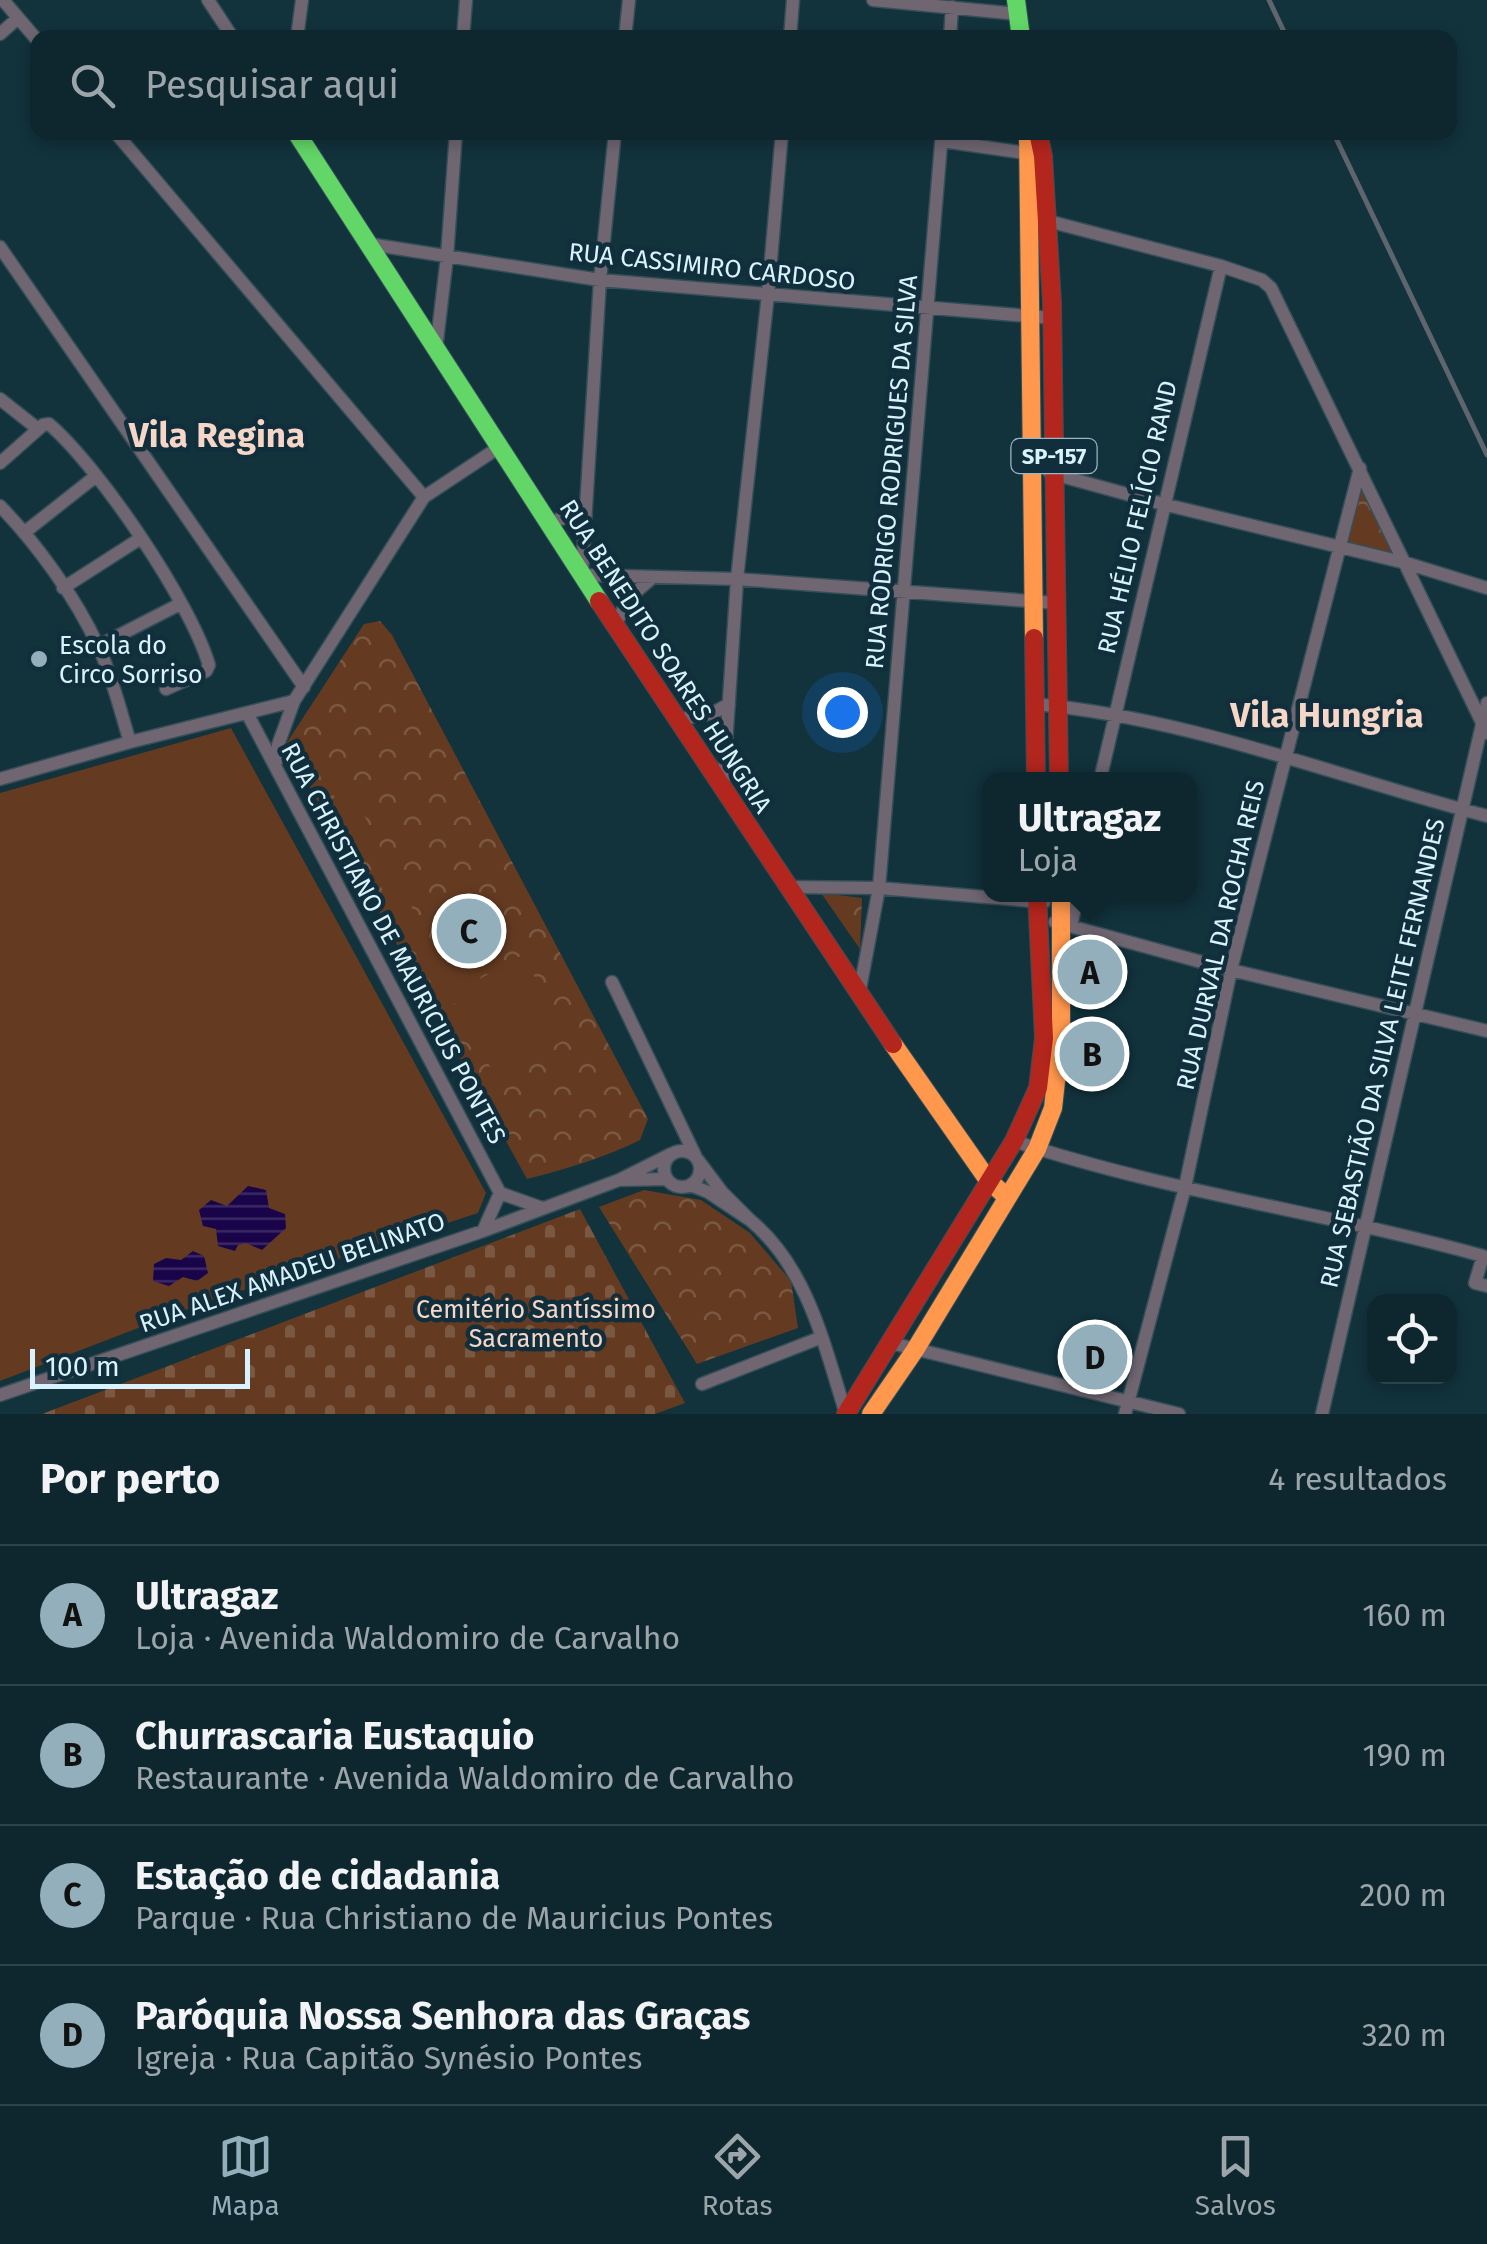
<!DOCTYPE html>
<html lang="pt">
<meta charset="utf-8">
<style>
body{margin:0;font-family:"Fira Sans",sans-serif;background:#1c3239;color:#f1f3f6}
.controls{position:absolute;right:30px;bottom:30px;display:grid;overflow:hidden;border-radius:20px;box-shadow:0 5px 15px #0003}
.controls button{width:90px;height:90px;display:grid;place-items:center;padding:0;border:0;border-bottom:2px solid #2e4349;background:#0e262d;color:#f1f3f6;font:50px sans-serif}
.scale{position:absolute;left:30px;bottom:25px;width:220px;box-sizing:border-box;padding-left:10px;border:5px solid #d9f2ff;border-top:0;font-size:28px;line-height:35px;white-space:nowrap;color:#d9f2ff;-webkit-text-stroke:8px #102e3b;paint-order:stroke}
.you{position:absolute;left:842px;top:712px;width:35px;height:35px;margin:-25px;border:8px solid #fff;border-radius:50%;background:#1a73e8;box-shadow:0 0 0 15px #1a73e833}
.badge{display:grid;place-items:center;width:65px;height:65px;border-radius:50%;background:#93afbb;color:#111;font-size:32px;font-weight:700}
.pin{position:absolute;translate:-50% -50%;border:5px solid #fff;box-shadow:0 2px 10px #0006}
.popup{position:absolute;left:982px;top:772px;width:215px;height:130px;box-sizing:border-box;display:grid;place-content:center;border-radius:20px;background:#0e262d;filter:drop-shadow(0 2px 8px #0005);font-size:32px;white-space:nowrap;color:#9ba5aa}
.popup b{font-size:38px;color:#f1f3f6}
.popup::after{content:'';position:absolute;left:50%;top:100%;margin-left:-20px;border:20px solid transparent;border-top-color:#0e262d}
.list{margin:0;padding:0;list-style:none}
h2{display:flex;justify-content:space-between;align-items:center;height:130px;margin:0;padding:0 40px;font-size:42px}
h2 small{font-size:32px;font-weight:400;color:#9ba5aa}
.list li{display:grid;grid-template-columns:65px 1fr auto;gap:30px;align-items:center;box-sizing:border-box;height:140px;padding:0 40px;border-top:2px solid #2e4349}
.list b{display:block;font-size:38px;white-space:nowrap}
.list p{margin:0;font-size:32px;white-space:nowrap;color:#9ba5aa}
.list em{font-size:32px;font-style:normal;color:#9ba5aa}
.icon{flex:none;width:55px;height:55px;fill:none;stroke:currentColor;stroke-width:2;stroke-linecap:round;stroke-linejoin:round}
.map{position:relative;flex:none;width:1487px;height:1414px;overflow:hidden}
.search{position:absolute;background:#0e262d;box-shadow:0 5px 15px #0003;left:30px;right:30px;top:30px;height:110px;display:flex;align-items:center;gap:25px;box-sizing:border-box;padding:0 35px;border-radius:20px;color:#9ba5aa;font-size:38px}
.sheet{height:690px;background:#0e262d}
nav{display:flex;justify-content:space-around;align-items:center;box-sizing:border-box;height:140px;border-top:2px solid #2e4349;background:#0e262d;font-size:28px;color:#9ba5aa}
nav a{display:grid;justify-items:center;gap:5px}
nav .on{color:#93afbb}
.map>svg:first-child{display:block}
.cemetery{fill:url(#cemetery-stones)}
.park{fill:url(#park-crowns)}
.pitch{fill:#643b21}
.water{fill:url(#water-rules)}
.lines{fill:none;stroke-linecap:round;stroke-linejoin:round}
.street-casing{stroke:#354f58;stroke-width:15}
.fast-casing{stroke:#354f58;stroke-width:20}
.slow-casing{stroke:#354f58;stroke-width:20}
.jam-casing{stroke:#354f58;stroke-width:20}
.street{stroke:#6f6672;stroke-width:12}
.fast{stroke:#63d668;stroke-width:18}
.slow{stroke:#ff974d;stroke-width:18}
.jam{stroke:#b3261e;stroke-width:18}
.rail{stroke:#5e656f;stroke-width:5}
.poi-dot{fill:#93afbb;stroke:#102e3b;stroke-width:4}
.labels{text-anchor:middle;stroke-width:9;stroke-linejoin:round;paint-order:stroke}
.shield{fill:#102e3b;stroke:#9db7c4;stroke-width:2.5}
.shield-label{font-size:22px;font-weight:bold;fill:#d9f2ff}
.street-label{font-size:25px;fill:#d9f2ff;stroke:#102e3b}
.poi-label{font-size:25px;fill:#d9f2ff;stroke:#102e3b;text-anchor:start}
.park-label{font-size:25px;fill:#f3d7c9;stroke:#102e3b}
.district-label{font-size:35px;font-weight:bold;fill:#f5d6c7;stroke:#102e3b}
</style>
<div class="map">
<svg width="1487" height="1414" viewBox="0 0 1487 1414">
<defs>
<pattern id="cemetery-stones" width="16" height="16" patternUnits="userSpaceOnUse" patternTransform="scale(2.5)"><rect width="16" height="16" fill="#643b21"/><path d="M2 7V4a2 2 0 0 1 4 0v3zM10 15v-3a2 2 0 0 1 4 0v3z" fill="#7a5842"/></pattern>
<pattern id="park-crowns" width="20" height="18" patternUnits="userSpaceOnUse" patternTransform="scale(2.5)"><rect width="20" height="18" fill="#643b21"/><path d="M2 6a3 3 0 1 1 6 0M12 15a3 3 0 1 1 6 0" fill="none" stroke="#7a5842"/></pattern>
<pattern id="water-rules" width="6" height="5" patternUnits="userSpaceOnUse" patternTransform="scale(2.5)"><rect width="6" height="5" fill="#1a0449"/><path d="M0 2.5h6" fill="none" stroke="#3b2964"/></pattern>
</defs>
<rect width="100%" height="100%" fill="#12323c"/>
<path class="cemetery" d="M 580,1209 L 685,1403 L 655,1414 L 42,1414 Z"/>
<path class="park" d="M 1360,476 L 1402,558 L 1342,545 Z
M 380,621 L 392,635 L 648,1119 L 640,1140 C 604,1158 566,1169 527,1179 L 286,744 L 364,624 Z
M 821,893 L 862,898 L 860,949 Z
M 644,1190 L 701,1200 L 750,1233 L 791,1281 L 798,1328 L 697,1364 L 599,1207 Z"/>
<path class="pitch" d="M 231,728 L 486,1193 L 478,1213 L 201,1304 L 0,1381 L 0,793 Z
M 335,759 L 453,988 L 438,996 L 319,767 Z
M 522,955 L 569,1037 L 497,1079 L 450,996 Z"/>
<path class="water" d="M 248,1186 L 266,1190 L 269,1208 L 285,1214 L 286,1228 L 262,1250 L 246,1243 L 238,1245 L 235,1251 L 218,1246 L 216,1229 L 203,1226 L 199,1210 L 211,1200 L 227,1206 Z
M 193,1251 L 204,1256 L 208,1273 L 197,1281 L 183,1277 L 169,1286 L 153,1281 L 154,1264 L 166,1258 L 181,1260 Z"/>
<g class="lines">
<g class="street-casing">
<path id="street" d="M 3,0 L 38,41
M 208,0 L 233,38
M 873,0 L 1018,14
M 0,34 L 18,18
M 297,38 L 302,0
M 463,38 L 466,0
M 625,38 L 629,0
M 790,38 L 793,0
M 950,38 L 952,7
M 115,132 L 424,497
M 942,141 L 1026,153
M 1044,220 L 1221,266 L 1262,280 L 1271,288 L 1487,733
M 369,244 L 600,280 L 1052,318
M 0,247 L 304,687
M 436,349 L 447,257 L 456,132
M 0,399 L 38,429
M 0,463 L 43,425 L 49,424 C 99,467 190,601 209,665 L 206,671 L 166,689
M 1050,473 L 1163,504 L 1406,563 L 1487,588
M 0,506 C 37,544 76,598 98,646 C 112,675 120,710 130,742
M 549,522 L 572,516 L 586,503
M 25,532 L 96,476
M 582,573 L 600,280 L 615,132
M 583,575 L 737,579 L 1056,603
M 63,588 L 141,538
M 615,625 L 630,597 L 653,577
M 98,646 L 180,604
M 1034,704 C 1190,718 1337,777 1487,816
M 247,713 L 500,1193 L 542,1208
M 677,720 L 713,713 L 729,704
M 276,762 L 278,745 L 294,701 L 424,497 L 498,448
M 0,779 L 130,742 L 294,701
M 1100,780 L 1221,266
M 723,790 L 737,579 L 768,294 L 782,132
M 788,887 L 879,888 L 1044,902
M 1055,922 L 1231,970 L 1487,1031
M 1071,926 L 1078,894
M 612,982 L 695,1155
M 859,994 L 879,888 L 942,132
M 1014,1141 C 1167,1192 1329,1213 1483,1256 L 1475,1283 L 1487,1286
M664 1169a18 18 0 1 1 36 0a18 18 0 1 1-36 0Z
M 667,1179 L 619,1180 L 671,1154
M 690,1185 L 708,1192 L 750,1220 L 722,1192 L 698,1160
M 750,1220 C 808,1268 824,1345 846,1414
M 483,1231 L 500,1193
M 891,1343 L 1179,1414
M 702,1384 L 822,1337
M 0,1395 L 483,1231 L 619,1180
M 1125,1414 L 1185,1187 L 1231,970 L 1360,468
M 1322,1414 L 1487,703"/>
</g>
<g class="fast-casing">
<path id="fast" d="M 1016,0 L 1021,38
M 296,132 L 599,601"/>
</g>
<g class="slow-casing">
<path id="slow" d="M 1028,132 L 1034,638
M 893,1044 L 988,1180 L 1007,1197
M 871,1414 L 915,1350 L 1037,1149 L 1053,1108 L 1061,1037 L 1061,894"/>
</g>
<g class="jam-casing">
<path id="jam" d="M 1038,132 L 1043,156 L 1052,303 L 1059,780
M 599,601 L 893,1044
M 1034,638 L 1036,780
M 846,1414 L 1014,1141 L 1038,1088 L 1044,1038 L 1037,894"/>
</g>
<use href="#street" class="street"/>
<use href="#fast" class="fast"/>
<use href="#slow" class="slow"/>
<use href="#jam" class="jam"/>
<path class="rail" d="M 1269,0 L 1287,38
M 1333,132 L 1487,455"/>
</g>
<circle class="poi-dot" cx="39" cy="659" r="10"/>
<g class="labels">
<rect class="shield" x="1011.5" y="439" width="85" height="34" rx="8"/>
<g class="shield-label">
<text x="1054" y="464">SP-157</text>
</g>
<g class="street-label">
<text transform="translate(712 266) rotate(6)" y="9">RUA CASSIMIRO CARDOSO</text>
<text transform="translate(891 472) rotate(-85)" y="9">RUA RODRIGO RODRIGUES DA SILVA</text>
<text transform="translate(1137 517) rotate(-77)" y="9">RUA HÉLIO FELÍCIO RAND</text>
<text transform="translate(666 656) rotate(57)" y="9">RUA BENEDITO SOARES HUNGRIA</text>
<text transform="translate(1220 935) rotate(-77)" y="9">RUA DURVAL DA ROCHA REIS</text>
<text transform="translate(394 943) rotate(62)" y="9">RUA CHRISTIANO DE MAURICIUS PONTES</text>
<text transform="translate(1382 1053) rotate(-77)" y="9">RUA SEBASTIÃO DA SILVA LEITE FERNANDES</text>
<text transform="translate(292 1272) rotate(-19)" y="9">RUA ALEX AMADEU BELINATO</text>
</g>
<g class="poi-label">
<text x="59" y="654">Escola do<tspan x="59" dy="29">Circo Sorriso</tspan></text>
</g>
<g class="park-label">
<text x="536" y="1318">Cemitério Santíssimo<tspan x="536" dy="29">Sacramento</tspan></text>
</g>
<g class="district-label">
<text x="217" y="447">Vila Regina</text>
<text x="1327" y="727">Vila Hungria</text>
</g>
</g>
</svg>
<div class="controls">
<button><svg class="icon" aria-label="locate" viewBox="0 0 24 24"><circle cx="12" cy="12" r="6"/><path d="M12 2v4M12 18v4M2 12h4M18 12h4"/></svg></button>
</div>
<div class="scale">100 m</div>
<div class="you"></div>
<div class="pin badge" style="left:1090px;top:972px">A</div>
<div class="popup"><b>Ultragaz</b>Loja</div>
<div class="pin badge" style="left:1092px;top:1054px">B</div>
<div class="pin badge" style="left:469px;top:931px">C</div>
<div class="pin badge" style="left:1095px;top:1357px">D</div>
<div class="search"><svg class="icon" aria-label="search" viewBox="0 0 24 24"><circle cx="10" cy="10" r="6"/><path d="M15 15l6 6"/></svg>Pesquisar aqui</div>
</div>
<section class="sheet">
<h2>Por perto<small>4 resultados</small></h2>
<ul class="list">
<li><span class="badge">A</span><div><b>Ultragaz</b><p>Loja · Avenida Waldomiro de Carvalho</p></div><em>160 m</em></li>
<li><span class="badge">B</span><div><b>Churrascaria Eustaquio</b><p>Restaurante · Avenida Waldomiro de Carvalho</p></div><em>190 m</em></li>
<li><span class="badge">C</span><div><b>Estação de cidadania</b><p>Parque · Rua Christiano de Mauricius Pontes</p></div><em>200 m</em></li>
<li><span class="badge">D</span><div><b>Paróquia Nossa Senhora das Graças</b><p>Igreja · Rua Capitão Synésio Pontes</p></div><em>320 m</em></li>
</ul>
</section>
<nav>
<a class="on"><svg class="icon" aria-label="map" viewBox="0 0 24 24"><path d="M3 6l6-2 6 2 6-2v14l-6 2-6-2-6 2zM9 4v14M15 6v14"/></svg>Mapa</a>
<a><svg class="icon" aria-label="directions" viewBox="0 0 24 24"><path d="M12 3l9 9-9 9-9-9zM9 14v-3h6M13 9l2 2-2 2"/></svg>Rotas</a>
<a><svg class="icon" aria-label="saved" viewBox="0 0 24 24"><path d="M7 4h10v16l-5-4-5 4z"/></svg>Salvos</a>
</nav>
